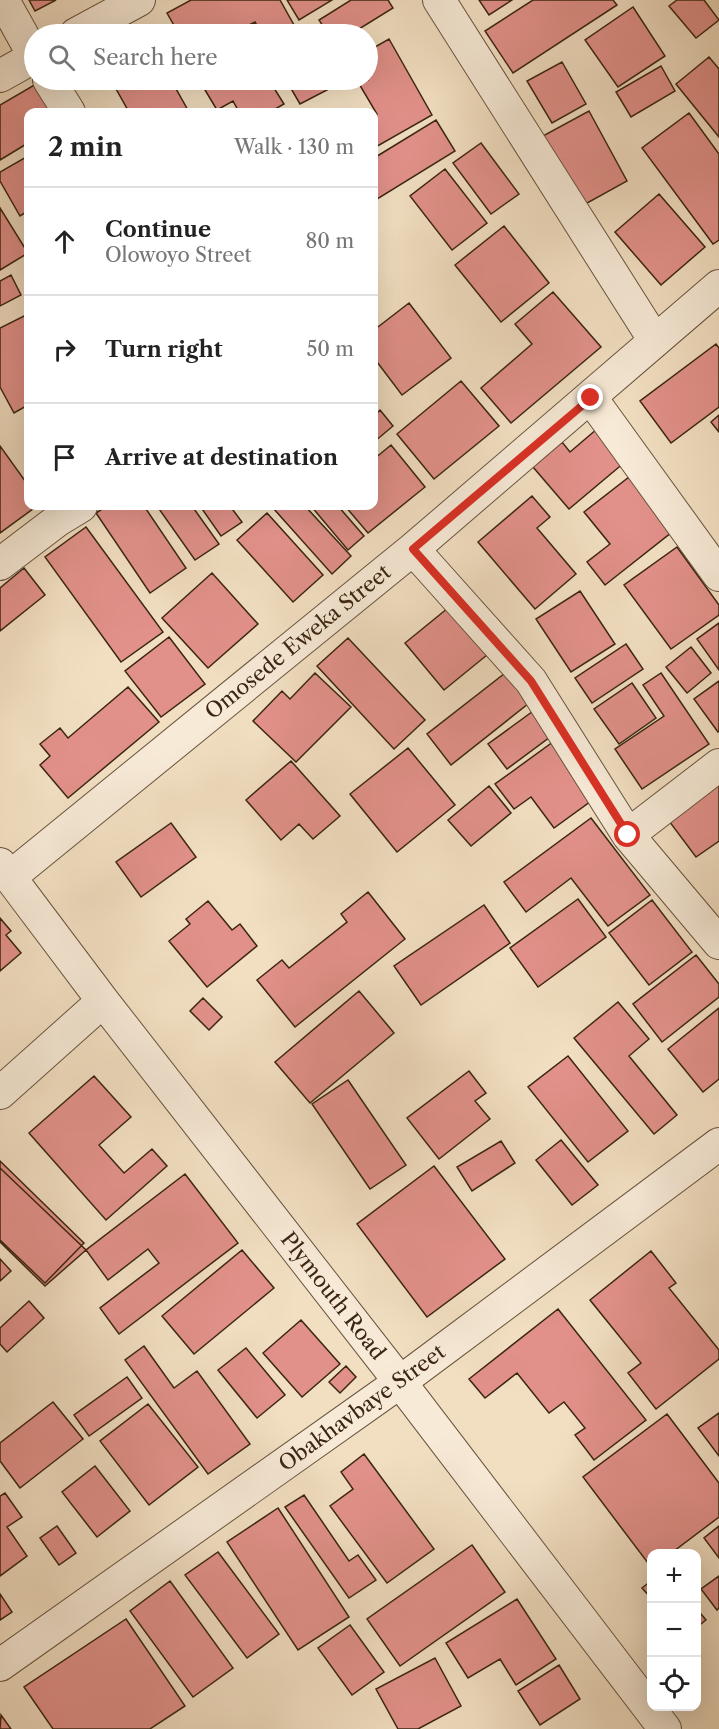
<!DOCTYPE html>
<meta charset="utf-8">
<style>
body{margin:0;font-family:"Libre Caslon Text",serif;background:#f2f2f2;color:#222}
.controls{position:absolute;right:18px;bottom:18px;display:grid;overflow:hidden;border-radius:12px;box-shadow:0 6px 24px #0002}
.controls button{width:54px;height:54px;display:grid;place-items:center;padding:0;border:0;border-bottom:2px solid #e0e0e0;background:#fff;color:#222;font:30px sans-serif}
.stop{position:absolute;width:18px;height:18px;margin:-14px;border:4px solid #d93025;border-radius:50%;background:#fff}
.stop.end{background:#d93025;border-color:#fff;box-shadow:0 2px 6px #0008}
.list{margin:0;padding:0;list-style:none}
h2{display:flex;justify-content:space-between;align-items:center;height:78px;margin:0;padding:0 24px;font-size:26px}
h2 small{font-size:20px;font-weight:400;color:#767676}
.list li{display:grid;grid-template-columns:39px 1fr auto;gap:18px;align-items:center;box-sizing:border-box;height:108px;padding:0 24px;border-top:2px solid #e0e0e0}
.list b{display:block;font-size:22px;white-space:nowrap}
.list p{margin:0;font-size:20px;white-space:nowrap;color:#767676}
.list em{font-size:20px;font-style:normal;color:#767676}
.icon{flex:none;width:33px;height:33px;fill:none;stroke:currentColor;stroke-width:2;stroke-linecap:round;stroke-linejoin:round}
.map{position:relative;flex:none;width:719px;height:1729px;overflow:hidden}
.search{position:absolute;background:#fff;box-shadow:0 6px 24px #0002;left:24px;top:24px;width:354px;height:66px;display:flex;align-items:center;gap:15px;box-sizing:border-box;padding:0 21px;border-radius:33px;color:#767676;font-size:22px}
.panel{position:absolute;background:#fff;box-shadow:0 6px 24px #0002;left:24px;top:108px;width:354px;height:402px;border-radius:12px}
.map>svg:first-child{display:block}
.building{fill:#e2918a;stroke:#3b2513;stroke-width:1.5}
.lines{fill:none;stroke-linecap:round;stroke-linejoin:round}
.minor-casing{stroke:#69543f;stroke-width:34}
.minor{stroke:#f7ead7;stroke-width:32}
.route{stroke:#d93025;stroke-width:8}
.labels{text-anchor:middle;stroke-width:4.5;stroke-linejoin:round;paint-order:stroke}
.street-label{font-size:21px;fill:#3b2513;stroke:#f7ead7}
</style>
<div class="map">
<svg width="719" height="1729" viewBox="0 0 719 1729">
<rect width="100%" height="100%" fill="#f2dfc2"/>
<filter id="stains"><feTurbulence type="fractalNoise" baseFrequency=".00333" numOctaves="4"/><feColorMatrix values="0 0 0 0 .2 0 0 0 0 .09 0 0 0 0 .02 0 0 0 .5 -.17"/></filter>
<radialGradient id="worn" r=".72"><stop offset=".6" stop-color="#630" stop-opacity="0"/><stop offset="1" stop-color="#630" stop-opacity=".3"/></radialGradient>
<path class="building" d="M 29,0 L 56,0 L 35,11 Z
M 191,0 L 280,0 L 299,34 L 262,34 L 255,22 L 231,34 L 179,34 L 167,13 Z
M 287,0 L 332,0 L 299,20 Z
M 351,0 L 388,0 L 393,8 L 351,34 L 328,34 L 319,20 Z
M 479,0 L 512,0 L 489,15 Z
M 533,0 L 613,0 L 617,5 L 513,73 L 485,31 Z
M 677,0 L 704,0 L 719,20 L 696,38 L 669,6 Z
M 633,7 L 665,56 L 618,87 L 585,40 Z
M 389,39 L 432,115 L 374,148 L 374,115 L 377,114 L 358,82 L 345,89 L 340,80 L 368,80 L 368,51 Z
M 709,57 L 719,69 L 719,137 L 676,84 Z
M 562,62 L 586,104 L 552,123 L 527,81 Z
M 661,66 L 675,91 L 631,117 L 616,92 Z
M 111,80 L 171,80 L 189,112 L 129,112 Z
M 199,80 L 269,80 L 284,104 L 270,112 L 239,112 L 233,101 L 217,110 Z
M 286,80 L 324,80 L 329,89 L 300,104 Z
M 36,84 L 53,112 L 28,112 L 28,143 L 0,160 L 0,105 Z
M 589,111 L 627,181 L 580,207 L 541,137 Z
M 689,113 L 719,154 L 719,240 L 713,244 L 642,148 Z
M 436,120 L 455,151 L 374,201 L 374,158 Z
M 481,143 L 519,194 L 491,214 L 453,163 Z
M 28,156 L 28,211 L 20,216 L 0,181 L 0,172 Z
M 445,169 L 487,223 L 452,250 L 410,196 Z
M 659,194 L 705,247 L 661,285 L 615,232 Z
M 0,208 L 28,253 L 0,270 Z
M 504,226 L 549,283 L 501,322 L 455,265 Z
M 11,275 L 21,295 L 0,306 L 0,281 Z
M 553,292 L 601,347 L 511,423 L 481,388 L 532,344 L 515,324 Z
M 409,303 L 451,358 L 402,395 L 374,358 L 374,330 Z
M 26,315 L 28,320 L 28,405 L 14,413 L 0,387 L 0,328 Z
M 716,344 L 719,348 L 719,407 L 671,443 L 640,401 Z
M 461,381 L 499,426 L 434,479 L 397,434 Z
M 380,410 L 393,426 L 374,442 L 374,416 Z
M 719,415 L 719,432 L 711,422 Z
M 597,429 L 625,462 L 569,509 L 533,467 L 562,442 L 570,452 Z
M 391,445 L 425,487 L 368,533 L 345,506 L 374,506 L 374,459 Z
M 0,446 L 28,485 L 28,506 L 37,506 L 0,533 Z
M 629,477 L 672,532 L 605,585 L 587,562 L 610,544 L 584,512 Z
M 532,496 L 550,517 L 537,528 L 576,574 L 535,609 L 478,542 Z
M 107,506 L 144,506 L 186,568 L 150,593 L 96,513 Z
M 157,506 L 192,506 L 219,544 L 195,560 Z
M 200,506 L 230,506 L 242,522 L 221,536 Z
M 276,506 L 305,506 L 351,556 L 332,574 L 273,508 Z
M 311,506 L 338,506 L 364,536 L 348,550 Z
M 267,513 L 323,575 L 293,602 L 237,540 Z
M 86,527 L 163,632 L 121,662 L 45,557 Z
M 677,547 L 719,605 L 719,615 L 671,649 L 624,585 Z
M 24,568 L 45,595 L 0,631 L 0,588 Z
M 212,573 L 258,624 L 208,668 L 162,618 Z
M 580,591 L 615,644 L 571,672 L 536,619 Z
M 448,608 L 487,655 L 444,690 L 405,643 Z
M 719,623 L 719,670 L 697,639 Z
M 169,637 L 205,684 L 161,717 L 125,671 Z
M 348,638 L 425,720 L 394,749 L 317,666 Z
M 626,644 L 643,669 L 592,703 L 575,678 Z
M 691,647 L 711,673 L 687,693 L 666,667 Z
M 509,670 L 533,700 L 451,765 L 427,734 Z
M 315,673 L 351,707 L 296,762 L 253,721 L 282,691 L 290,699 Z
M 661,673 L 709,744 L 642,789 L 615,749 L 664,716 L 643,685 Z
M 719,681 L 719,731 L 718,732 L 694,699 Z
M 632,683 L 656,718 L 619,744 L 594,709 Z
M 128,687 L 159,722 L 68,798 L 40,765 L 50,756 L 40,744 L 60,728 L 68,738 Z
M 536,709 L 554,734 L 507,769 L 488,744 Z
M 557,739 L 598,796 L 554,828 L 531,797 L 514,809 L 495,784 Z
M 408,748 L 455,805 L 397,852 L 350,794 Z
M 291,761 L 340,816 L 313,839 L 299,824 L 281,840 L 246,800 Z
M 719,785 L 719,841 L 696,857 L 669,821 Z
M 489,786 L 511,813 L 471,846 L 448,820 Z
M 591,818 L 650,895 L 608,926 L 571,878 L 526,912 L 504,882 Z
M 171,823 L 196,857 L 141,897 L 116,862 Z
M 368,892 L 405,939 L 295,1027 L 257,980 L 282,960 L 289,968 L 347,922 L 341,914 Z
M 578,899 L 606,937 L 538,987 L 510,948 Z
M 652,900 L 692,952 L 649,985 L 609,933 Z
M 208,901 L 232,930 L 240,924 L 257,946 L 207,987 L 169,941 L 190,924 L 186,919 Z
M 484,905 L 510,943 L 421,1005 L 394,966 Z
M 0,918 L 11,931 L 6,935 L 21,953 L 0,971 Z
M 696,955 L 719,984 L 719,997 L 662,1042 L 633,1004 Z
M 359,991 L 394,1033 L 310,1103 L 275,1062 Z
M 203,998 L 222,1017 L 209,1030 L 190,1011 Z
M 618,1002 L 649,1039 L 629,1056 L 677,1115 L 654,1134 L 574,1038 Z
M 719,1008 L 719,1079 L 703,1092 L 668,1049 Z
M 568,1056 L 628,1131 L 588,1162 L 528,1087 Z
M 469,1071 L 486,1093 L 475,1101 L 490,1119 L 439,1159 L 407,1118 Z
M 94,1076 L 131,1117 L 99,1145 L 124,1173 L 152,1149 L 167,1166 L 106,1220 L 29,1133 Z
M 348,1080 L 406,1165 L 370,1189 L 312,1104 Z
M 561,1140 L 598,1185 L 572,1205 L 536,1160 Z
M 501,1141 L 515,1163 L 472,1191 L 457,1167 Z
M 0,1161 L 84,1243 L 45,1283 L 0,1240 Z
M 434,1166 L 505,1259 L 427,1317 L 357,1224 Z
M 0,1168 L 86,1250 L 45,1286 L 0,1242 Z
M 185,1174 L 238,1243 L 119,1334 L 100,1308 L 159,1263 L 148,1249 L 108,1280 L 86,1250 Z
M 242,1250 L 274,1288 L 194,1354 L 162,1316 Z
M 651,1251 L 676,1283 L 669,1288 L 719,1350 L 719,1359 L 656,1409 L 628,1373 L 641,1363 L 590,1300 Z
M 0,1259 L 11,1271 L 0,1281 Z
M 29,1301 L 44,1318 L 7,1352 L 0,1344 L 0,1328 Z
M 558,1309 L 646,1420 L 594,1460 L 575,1435 L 585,1428 L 564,1402 L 549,1413 L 517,1373 L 485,1398 L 469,1379 Z
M 301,1320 L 340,1364 L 302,1397 L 263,1353 Z
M 144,1346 L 174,1388 L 197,1371 L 250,1444 L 208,1474 L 125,1360 Z
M 246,1348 L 285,1395 L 257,1418 L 218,1370 Z
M 346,1366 L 356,1377 L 340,1393 L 329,1382 Z
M 127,1377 L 142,1398 L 89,1436 L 74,1415 Z
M 53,1402 L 83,1439 L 20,1488 L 0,1461 L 0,1443 Z
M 148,1404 L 198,1467 L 149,1505 L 100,1441 Z
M 719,1413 L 719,1456 L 698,1428 Z
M 667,1414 L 719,1483 L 719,1517 L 670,1554 L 652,1554 L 651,1567 L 583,1477 Z
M 364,1454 L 434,1549 L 387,1583 L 330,1506 L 353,1489 L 341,1472 Z
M 95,1466 L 130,1511 L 97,1537 L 62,1492 Z
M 5,1493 L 22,1517 L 7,1527 L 27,1556 L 0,1576 L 0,1496 Z
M 304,1495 L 349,1561 L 358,1555 L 376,1580 L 349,1598 L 285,1507 Z
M 278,1508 L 349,1617 L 298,1650 L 227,1542 Z
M 57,1526 L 76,1553 L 59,1565 L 40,1538 Z
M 719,1526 L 719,1558 L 704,1538 Z
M 472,1545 L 505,1592 L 400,1666 L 367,1619 Z
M 218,1552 L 279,1634 L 247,1658 L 185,1575 Z
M 719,1576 L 719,1608 L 717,1610 L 701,1589 Z
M 652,1580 L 652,1599 L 642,1588 Z
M 170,1581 L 233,1668 L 193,1697 L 130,1611 Z
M 0,1594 L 12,1612 L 0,1620 Z
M 517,1599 L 556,1659 L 516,1685 L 500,1659 L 468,1678 L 446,1643 Z
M 696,1608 L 706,1620 L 696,1628 Z
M 126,1619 L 185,1706 L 150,1729 L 53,1729 L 24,1687 Z
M 350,1625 L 384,1672 L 352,1695 L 318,1648 Z
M 435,1658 L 461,1706 L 418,1729 L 398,1729 L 376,1689 Z
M 559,1665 L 580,1699 L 540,1725 L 518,1691 Z
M 1,1715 L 11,1729 L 0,1729 Z"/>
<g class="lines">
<g class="minor-casing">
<path id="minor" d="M 3,0 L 34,56
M 439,0 L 655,341
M 76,34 L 139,0
M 0,76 L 34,57
M 49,80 L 69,112
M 591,398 L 719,575
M 413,549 L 531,681 L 628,835 L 719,943
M 0,564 L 58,520 L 81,506
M 628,835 L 719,765
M 0,864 L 103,1001 L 400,1382 L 665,1729
M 10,877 L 413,549 L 719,286
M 0,1093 L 103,1001
M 0,1665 L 400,1382 L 719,1144"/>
</g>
<use href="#minor" class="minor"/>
</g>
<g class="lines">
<path class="route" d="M 591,398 L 413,549 L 531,681 L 628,835"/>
</g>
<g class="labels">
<g class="street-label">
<text transform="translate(298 642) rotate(-39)" y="7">Omosede Eweka Street</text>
<text transform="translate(333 1296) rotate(52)" y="7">Plymouth Road</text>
<text transform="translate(362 1408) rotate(-36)" y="7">Obakhavbaye Street</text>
</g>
</g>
<rect width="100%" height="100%" filter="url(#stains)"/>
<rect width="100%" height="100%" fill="url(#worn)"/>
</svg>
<div class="controls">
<button>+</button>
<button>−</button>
<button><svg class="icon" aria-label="locate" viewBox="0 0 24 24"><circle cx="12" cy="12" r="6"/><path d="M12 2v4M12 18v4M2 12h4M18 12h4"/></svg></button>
</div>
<div class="stop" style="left:628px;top:835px"></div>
<div class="stop end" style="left:591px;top:398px"></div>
<div class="search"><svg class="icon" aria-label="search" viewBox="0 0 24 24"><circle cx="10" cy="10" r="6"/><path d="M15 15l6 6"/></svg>Search here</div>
<section class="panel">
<h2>2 min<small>Walk · 130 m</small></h2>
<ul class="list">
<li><svg class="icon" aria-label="ahead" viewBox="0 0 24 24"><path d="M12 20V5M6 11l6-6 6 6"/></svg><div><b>Continue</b><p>Olowoyo Street</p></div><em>80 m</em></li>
<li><svg class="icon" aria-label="right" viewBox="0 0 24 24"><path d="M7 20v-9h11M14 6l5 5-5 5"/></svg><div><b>Turn right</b></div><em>50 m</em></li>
<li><svg class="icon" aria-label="arrive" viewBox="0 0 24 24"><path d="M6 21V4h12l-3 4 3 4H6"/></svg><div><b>Arrive at destination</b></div></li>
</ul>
</section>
</div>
